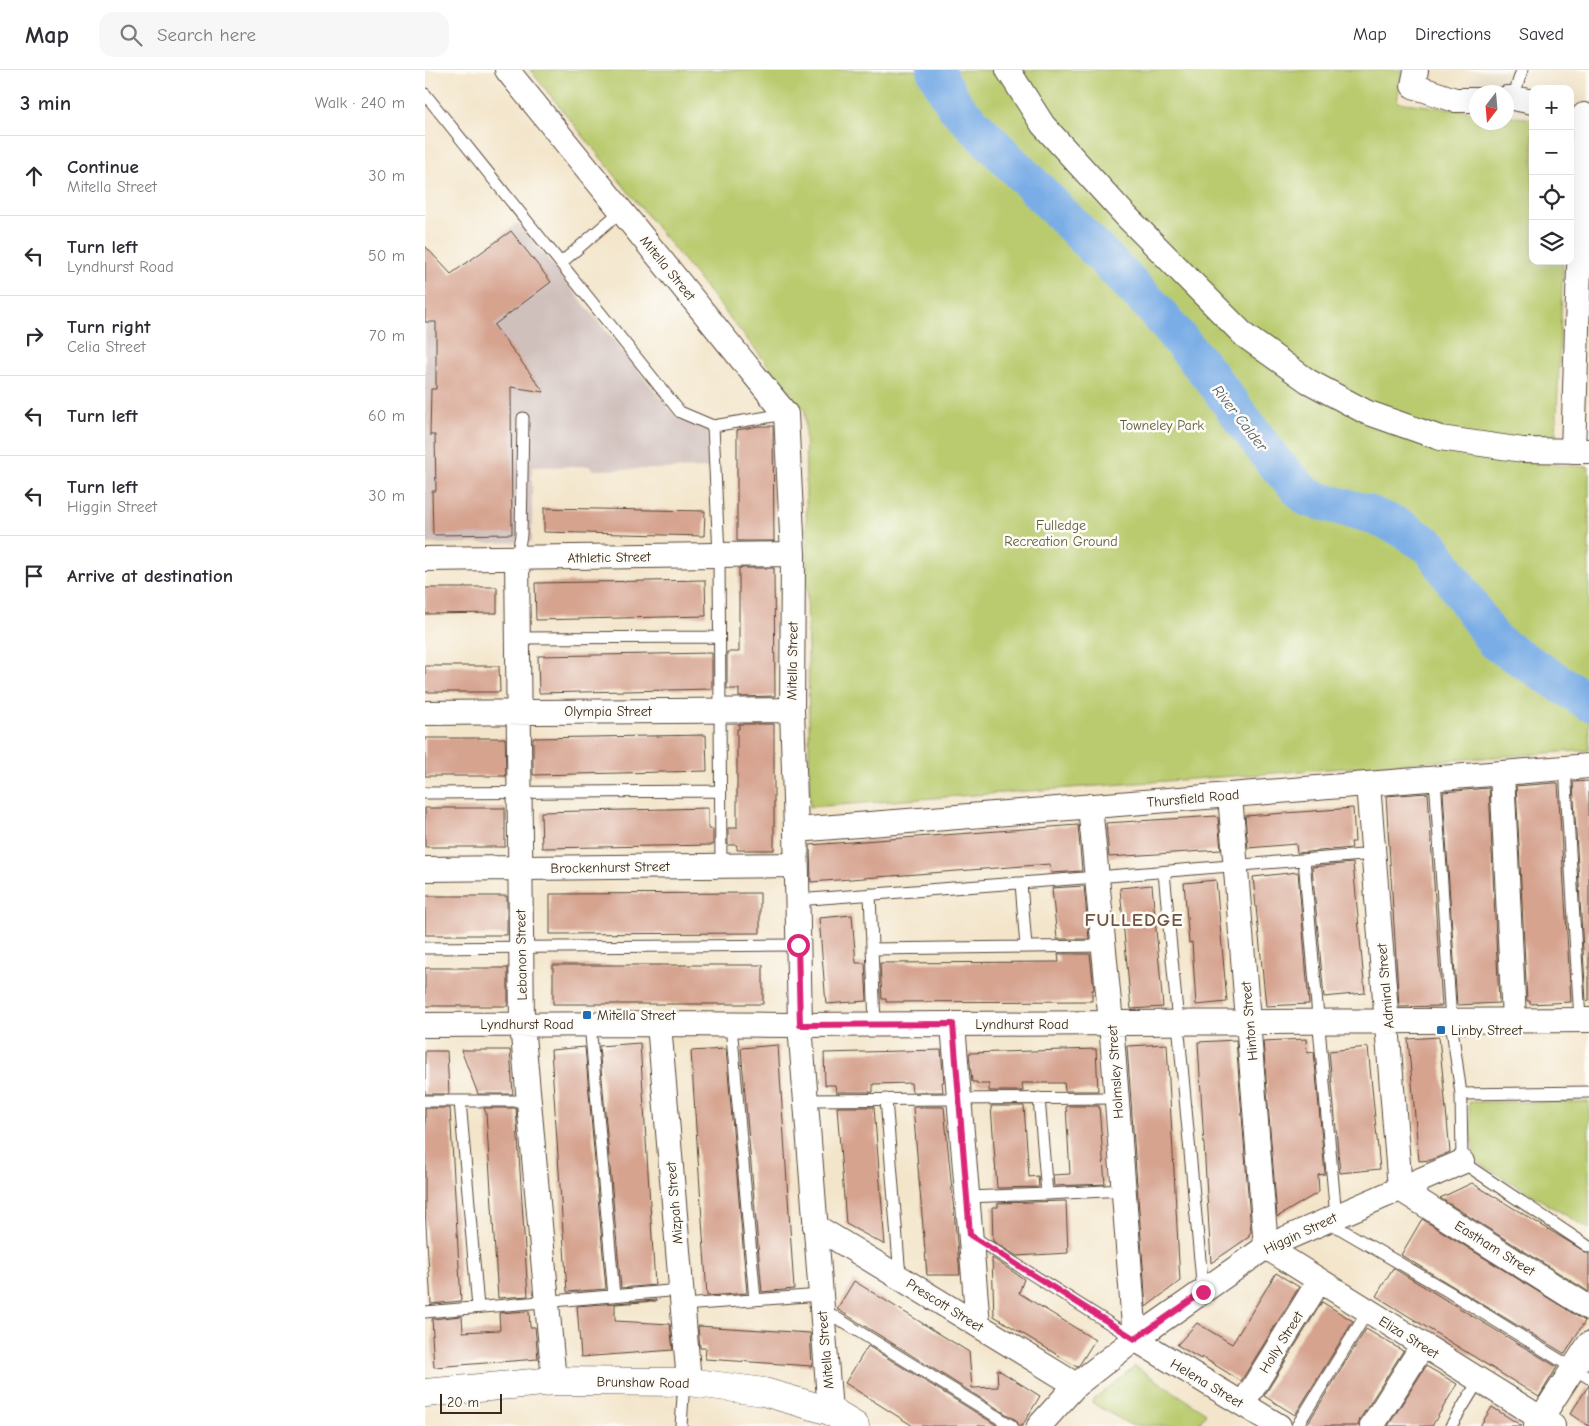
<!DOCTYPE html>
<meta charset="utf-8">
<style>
body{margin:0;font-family:"Comic Neue",sans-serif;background:#f7f7f7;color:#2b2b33}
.controls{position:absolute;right:15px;top:15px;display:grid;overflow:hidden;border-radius:10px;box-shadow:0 5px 20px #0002}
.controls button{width:45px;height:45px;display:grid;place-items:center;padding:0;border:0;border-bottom:1px solid #e1e1e2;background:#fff;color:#2b2b33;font:25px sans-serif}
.compass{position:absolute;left:1044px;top:15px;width:45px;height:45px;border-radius:50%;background:#fff;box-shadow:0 5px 20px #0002;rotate:196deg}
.scale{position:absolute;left:15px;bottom:12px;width:62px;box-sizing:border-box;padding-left:5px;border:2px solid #3b2a1e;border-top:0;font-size:14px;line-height:18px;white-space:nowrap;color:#3b2a1e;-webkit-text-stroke:4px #fdfcf7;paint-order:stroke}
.stop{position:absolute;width:15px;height:15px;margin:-11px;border:4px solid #db2777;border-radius:50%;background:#fff}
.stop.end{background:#db2777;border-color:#fff;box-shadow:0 1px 5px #0008}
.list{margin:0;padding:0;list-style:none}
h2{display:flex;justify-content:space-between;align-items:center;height:65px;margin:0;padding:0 20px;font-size:21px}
h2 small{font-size:16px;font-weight:400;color:#7c7c81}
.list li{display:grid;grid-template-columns:32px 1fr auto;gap:15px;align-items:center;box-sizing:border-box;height:80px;padding:0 20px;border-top:1px solid #e1e1e2}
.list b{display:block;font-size:19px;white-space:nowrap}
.list p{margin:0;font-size:16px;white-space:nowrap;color:#7c7c81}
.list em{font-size:16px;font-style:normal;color:#7c7c81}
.icon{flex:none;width:28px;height:28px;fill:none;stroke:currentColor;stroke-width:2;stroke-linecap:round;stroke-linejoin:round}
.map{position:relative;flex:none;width:1164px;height:1356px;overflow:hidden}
header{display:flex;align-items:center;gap:30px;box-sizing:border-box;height:70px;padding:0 25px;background:#fff;border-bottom:1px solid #e1e1e2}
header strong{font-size:24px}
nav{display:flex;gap:28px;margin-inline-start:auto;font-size:18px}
.search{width:350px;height:45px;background:#f7f7f7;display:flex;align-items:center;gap:12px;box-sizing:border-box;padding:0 18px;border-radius:15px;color:#7c7c81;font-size:19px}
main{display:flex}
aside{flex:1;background:#fff}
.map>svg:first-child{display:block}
.industrial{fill:#d0c0bc}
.green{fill:#b9cb6e;stroke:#7a7a46}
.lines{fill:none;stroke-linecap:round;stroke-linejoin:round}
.river{stroke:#7aade6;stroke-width:38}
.building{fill:#d6a38f}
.lane-casing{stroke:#574638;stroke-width:13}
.street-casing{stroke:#574638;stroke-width:26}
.secondary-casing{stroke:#574638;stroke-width:29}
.lane{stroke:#fff;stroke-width:11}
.street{stroke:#fff;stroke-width:24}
.secondary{stroke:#fff;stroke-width:28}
.route{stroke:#db2777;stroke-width:6}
.poi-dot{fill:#1f6fb2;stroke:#fdfcf7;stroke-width:2}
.labels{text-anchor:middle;stroke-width:5;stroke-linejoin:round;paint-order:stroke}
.street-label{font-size:14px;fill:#3b2a1e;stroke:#fdfcf7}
.park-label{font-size:14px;fill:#615a36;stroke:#fdfcf7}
.poi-label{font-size:14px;fill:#3b2a1e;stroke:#fdfcf7;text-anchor:start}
.water-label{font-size:15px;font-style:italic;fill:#515864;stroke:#fdfcf7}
.district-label{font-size:19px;font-weight:bold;letter-spacing:1px;fill:#715446;stroke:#fdfcf7}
</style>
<header>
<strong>Map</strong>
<div class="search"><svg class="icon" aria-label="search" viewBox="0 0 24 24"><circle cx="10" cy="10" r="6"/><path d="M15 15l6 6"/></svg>Search here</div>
<nav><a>Map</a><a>Directions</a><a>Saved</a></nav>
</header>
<main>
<aside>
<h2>3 min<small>Walk · 240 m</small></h2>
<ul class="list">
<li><svg class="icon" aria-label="ahead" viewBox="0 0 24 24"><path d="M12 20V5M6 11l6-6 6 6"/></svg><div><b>Continue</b><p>Mitella Street</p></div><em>30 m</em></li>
<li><svg class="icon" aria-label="left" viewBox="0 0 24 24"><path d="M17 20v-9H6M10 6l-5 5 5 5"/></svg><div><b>Turn left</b><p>Lyndhurst Road</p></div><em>50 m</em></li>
<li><svg class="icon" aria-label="right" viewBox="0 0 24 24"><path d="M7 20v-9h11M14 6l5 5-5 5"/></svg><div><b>Turn right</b><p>Celia Street</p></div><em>70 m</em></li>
<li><svg class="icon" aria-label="left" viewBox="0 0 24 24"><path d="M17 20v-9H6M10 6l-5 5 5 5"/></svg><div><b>Turn left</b></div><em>60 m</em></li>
<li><svg class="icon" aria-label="left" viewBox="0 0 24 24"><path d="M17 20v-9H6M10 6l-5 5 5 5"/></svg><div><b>Turn left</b><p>Higgin Street</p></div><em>30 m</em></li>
<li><svg class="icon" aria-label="arrive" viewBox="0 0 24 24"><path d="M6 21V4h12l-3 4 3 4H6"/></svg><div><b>Arrive at destination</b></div></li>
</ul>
</aside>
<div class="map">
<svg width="1164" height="1356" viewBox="0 0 1164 1356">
<rect width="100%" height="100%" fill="#fdfcf7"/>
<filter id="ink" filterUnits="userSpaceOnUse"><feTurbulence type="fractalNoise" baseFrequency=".02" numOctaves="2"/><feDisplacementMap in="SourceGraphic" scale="10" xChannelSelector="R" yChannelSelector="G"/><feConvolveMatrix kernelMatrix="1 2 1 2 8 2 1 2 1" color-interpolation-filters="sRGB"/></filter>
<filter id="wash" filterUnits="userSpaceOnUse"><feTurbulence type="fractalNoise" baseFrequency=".0096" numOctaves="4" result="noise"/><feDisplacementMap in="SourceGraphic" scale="20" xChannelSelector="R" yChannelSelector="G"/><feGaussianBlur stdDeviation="1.12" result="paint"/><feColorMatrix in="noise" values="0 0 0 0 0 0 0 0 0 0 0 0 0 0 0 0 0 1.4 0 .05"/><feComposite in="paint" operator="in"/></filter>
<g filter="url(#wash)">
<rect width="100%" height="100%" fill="#f3e5ca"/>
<path class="industrial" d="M 93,153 L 252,348 L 283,359 L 285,398 L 169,400 L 164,396 L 107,397 L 107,472 L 0,474 L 0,176 L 26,204 Z"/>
<path class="green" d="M 105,0 L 977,0 L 972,32 L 1051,42 L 1052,52 L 1082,52 L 1082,46 L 1108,49 L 1108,191 L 1138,191 L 1130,395 L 1164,397 L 1164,680 L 385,737 L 380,341 Z
M 1044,1032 L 1164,1032 L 1164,1159 L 1049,1090 Z
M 710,1296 L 781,1343 L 773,1356 L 707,1356 L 666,1332 Z"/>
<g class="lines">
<path class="river" d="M 510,0 L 530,36 L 727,236 L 786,307 L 849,392 L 883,428 L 941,443 L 973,456 L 1006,477 L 1069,571 L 1164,632"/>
</g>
<g id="blocks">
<path class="building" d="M 86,161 L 126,212 L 69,255 L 119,322 L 86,317 L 87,464 L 8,465 L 7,421 L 11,421 L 10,365 L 5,365 L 6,319 L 11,319 L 11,252 L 0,252 L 0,176 L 26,204 Z
M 334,356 L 348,356 L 349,471 L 312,471 L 312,360 Z
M 119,438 L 280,441 L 279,466 L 119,462 Z
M 314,498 L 349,498 L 350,626 L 314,627 L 314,619 L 302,619 L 302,582 L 314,582 Z
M 280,510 L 281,546 L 111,550 L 110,513 Z
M 39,517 L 72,517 L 72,543 L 0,544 L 0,518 L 39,518 Z
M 287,583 L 287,619 L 114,623 L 113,586 Z
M 0,596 L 74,596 L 75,622 L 0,622 Z
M 314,654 L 349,654 L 349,780 L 312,780 L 312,775 L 303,775 L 303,758 L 312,758 L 312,659 L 314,659 Z
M 281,665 L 282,701 L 108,705 L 108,668 Z
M 0,668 L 80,668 L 81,706 L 0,706 Z
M 1164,711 L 1164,930 L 1161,931 L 1148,712 Z
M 1130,713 L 1133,713 L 1146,932 L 1105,934 L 1105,931 L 1102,931 L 1091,716 Z
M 1064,718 L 1074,933 L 1032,935 L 1018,722 Z
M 1003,723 L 1017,936 L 974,937 L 961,726 Z
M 0,738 L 80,738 L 80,777 L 0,777 Z
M 283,738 L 283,759 L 288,759 L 288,775 L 117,778 L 116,742 Z
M 928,738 L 930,772 L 926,772 L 927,778 L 872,783 L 871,774 L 823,778 L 820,746 Z
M 791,746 L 793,748 L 796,780 L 684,787 L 681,753 Z
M 653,755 L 657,801 L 626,803 L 625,794 L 386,812 L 385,775 Z
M 928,793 L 940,923 L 899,927 L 887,797 Z
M 873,802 L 884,934 L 841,936 L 828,807 Z
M 791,810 L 802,932 L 771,935 L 767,872 L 764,873 L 759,813 Z
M 727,815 L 738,937 L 706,939 L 695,818 Z
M 659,816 L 664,869 L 632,869 L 627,818 Z
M 335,823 L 335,863 L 125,864 L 125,824 Z
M 0,826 L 82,826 L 82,865 L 0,865 Z
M 427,845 L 431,893 L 440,893 L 442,931 L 401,934 L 394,848 Z
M 633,884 L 665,884 L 669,920 L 667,920 L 667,931 L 461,932 L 461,929 L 457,929 L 455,893 L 634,892 Z
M 128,895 L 338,895 L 338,934 L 128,934 Z
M 0,898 L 83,898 L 83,936 L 0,936 Z
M 1014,967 L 1025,1082 L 1006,1090 L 994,1091 L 983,969 Z
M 881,969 L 882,983 L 889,982 L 900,1104 L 893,1105 L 894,1122 L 852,1147 L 838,971 Z
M 811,970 L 826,1162 L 824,1164 L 824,1167 L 786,1193 L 773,972 Z
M 215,973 L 230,1215 L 196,1218 L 174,976 Z
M 742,974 L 755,1211 L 721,1237 L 702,976 Z
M 353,975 L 369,1219 L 337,1222 L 316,978 Z
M 160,977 L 181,1219 L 142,1222 L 126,980 Z
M 943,977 L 955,1099 L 915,1103 L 904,981 Z
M 301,979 L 322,1223 L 282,1226 L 266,981 Z
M 671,979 L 673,1021 L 640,1021 L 639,1013 L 597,1013 L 598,1021 L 564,1021 L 564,1014 L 552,1014 L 552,1012 L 547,1012 L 544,983 Z
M 36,980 L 85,980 L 88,1024 L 53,1024 Z
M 516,980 L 519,1012 L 517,1012 L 518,1022 L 487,1022 L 486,1013 L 448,1014 L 448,1022 L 411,1022 L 410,1015 L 400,1015 L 399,983 Z
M 0,981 L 22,981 L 24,1024 L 0,1024 Z
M 566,1036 L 599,1036 L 604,1107 L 613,1106 L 614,1117 L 572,1118 Z
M 641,1036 L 674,1036 L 680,1114 L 629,1116 L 628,1105 L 645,1104 Z
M 412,1037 L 449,1037 L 460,1175 L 421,1154 Z
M 488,1037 L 519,1037 L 535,1205 L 502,1205 Z
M 0,1038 L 25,1038 L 36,1231 L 6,1234 L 0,1139 Z
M 59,1038 L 91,1038 L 103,1226 L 73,1228 L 61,1043 Z
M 1047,1113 L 1164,1184 L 1164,1222 L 1015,1128 Z
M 641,1131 L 643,1183 L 592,1186 L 568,1171 L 567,1137 L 573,1137 L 573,1133 Z
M 997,1149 L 1160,1251 L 1140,1284 L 976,1185 Z
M 567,1188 L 599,1209 L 594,1223 L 670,1270 L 655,1294 L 652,1297 L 569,1246 Z
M 968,1198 L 1132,1297 L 1114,1327 L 951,1226 Z
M 851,1203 L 874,1217 L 816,1311 L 777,1287 L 776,1289 L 752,1275 L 772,1253 L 807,1274 Z
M 429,1211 L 544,1282 L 547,1318 L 573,1317 L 572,1299 L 615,1326 L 597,1356 L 594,1356 L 591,1350 L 412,1239 Z
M 231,1230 L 231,1231 L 190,1234 L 190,1251 L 245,1254 L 248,1280 L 156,1287 L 152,1236 Z
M 897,1232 L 928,1251 L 870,1345 L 839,1326 Z
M 104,1241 L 105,1257 L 110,1257 L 113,1289 L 9,1297 L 7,1265 L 8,1265 L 7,1249 L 37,1246 L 38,1262 L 75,1260 L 74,1243 Z
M 273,1256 L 385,1263 L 387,1296 L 280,1289 L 281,1278 L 275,1278 Z
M 941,1259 L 978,1281 L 935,1349 L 933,1356 L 887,1356 L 883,1353 Z
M 443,1276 L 573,1356 L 488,1356 L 420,1313 Z
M 1001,1296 L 1032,1314 L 1007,1356 L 963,1356 Z
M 1164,1315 L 1164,1356 L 1145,1344 Z
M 1067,1337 L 1097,1356 L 1055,1356 Z"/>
</g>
</g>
<g filter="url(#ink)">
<use href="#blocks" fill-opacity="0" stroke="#574638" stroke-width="1"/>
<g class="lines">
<g class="lane-casing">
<path id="lane" d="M 0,24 L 255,342 L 288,356 L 294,485 L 296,796
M 1088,28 L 1097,0
M 136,193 L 196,141
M 288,356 L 360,344
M 92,488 L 96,465 L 98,348
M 93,568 L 294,567
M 1140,698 L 1155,950
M 1010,708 L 1026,951 L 1036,1024
M 0,723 L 295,721
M 879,790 L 911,1147
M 739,802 L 778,1222
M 596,813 L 601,877
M 445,824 L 450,955
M 372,830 L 672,807 L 949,784
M 0,878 L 373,875
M 447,879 L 679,876
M 165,954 L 189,1226
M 306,955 L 330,1230
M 1164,1022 L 1036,1024 L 1037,1092 L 1164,1177
M 461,1029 L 475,1207
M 381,1030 L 692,1028
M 0,1031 L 104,1031
M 35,1031 L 53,1237
M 622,1124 L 699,1120
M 542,1127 L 622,1124 L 614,1028
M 902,1151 L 1024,1222 L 1164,1308
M 545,1165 L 709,1269
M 258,1235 L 396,1225
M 397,1239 L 587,1356
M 0,1242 L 256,1220
M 256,1356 L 259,1312
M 872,1356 L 943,1241
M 1026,1356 L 1054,1310"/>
</g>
<g class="street-casing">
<path id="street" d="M 82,0 L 361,344 L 368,484 L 367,640 L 371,760 L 375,955 L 405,1341
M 583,0 L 618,55 L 700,145 L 820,266 L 883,311 L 941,342 L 1015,368 L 1098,380 L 1164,381
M 991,0 L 988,16 L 1030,30 L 1052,30
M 1082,28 L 1088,28 L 1108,32
M 1148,381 L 1159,45
M 92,488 L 97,954 L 129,1311
M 0,489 L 368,484
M 0,643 L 367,640
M 1077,703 L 1089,950
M 943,714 L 975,1119 L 1164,1238
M 805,725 L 841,1177 L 1128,1356
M 665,736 L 686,953 L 710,1269 L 854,1356
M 371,760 L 1164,696
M 0,799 L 371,795
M 234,954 L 264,1312
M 0,955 L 234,954 L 375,955 L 1164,950
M 528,955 L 553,1255
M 390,1156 L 651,1315
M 818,1334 L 894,1211
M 614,1356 L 651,1315 L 710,1269 L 841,1177 L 1037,1092
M 947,1356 L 998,1275
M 1111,1356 L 1164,1274"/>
</g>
<g class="secondary-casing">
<path id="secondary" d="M 0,1323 L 129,1311 L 264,1312 L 339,1322 L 405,1341 L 430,1356"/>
</g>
<use href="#lane" class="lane"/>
<use href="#street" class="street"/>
<use href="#secondary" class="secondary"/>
</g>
</g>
<g class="lines" filter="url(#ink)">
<path class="route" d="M 373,875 L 375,955 L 528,954 L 545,1165 L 710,1269 L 778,1222"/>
</g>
<g class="poi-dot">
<rect x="157" y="940" width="10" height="10" rx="2.5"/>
<rect x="1011" y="955" width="10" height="10" rx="2.5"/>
</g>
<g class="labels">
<g class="street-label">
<text transform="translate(243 198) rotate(51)" y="5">Mitella Street</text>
<text transform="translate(184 487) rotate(-1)" y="5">Athletic Street</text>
<text transform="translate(367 591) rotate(-89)" y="5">Mitella Street</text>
<text x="183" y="646">Olympia Street</text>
<text transform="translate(768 728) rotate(-5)" y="5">Thursfield Road</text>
<text transform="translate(185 797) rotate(-1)" y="5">Brockenhurst Street</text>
<text transform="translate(96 885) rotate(-91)" y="5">Lebanon Street</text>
<text transform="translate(960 916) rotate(-95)" y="5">Admiral Street</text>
<text transform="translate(824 951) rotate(-95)" y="5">Hinton Street</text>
<text x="102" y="959">Lyndhurst Road</text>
<text x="597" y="959">Lyndhurst Road</text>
<text transform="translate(690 1002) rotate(-94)" y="5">Holmsley Street</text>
<text transform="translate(249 1133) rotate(-95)" y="5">Mizpah Street</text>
<text transform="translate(875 1163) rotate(-25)" y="5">Higgin Street</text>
<text transform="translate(1070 1178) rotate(32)" y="5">Eastham Street</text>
<text transform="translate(520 1235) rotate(32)" y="5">Prescott Street</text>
<text transform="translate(984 1267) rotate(32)" y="5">Eliza Street</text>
<text transform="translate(856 1272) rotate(-58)" y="5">Holly Street</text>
<text transform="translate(400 1280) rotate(-95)" y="5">Mitella Street</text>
<text transform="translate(218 1312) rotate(1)" y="5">Brunshaw Road</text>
<text transform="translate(782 1313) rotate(31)" y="5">Helena Street</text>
</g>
<g class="park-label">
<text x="737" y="360">Towneley Park</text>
<text x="636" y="460">Fulledge<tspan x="636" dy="16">Recreation Ground</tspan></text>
</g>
<g class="poi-label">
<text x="172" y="950">Mitella Street</text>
<text x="1026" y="965">Linby Street</text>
</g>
<g class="water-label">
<text transform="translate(815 348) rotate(52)" y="5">River Calder</text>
</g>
<g class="district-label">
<text x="709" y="856">FULLEDGE</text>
</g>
</g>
</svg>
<div class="controls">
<button>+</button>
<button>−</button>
<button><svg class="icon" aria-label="locate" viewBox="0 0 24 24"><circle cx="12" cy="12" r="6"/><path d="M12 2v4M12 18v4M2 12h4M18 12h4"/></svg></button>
<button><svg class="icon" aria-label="layers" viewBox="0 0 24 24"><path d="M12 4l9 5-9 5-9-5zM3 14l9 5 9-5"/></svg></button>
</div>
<svg class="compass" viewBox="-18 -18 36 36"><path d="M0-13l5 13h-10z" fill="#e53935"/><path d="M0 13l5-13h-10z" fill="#7c7c81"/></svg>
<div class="scale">20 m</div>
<div class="stop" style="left:373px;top:875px"></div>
<div class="stop end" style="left:778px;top:1222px"></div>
</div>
</main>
